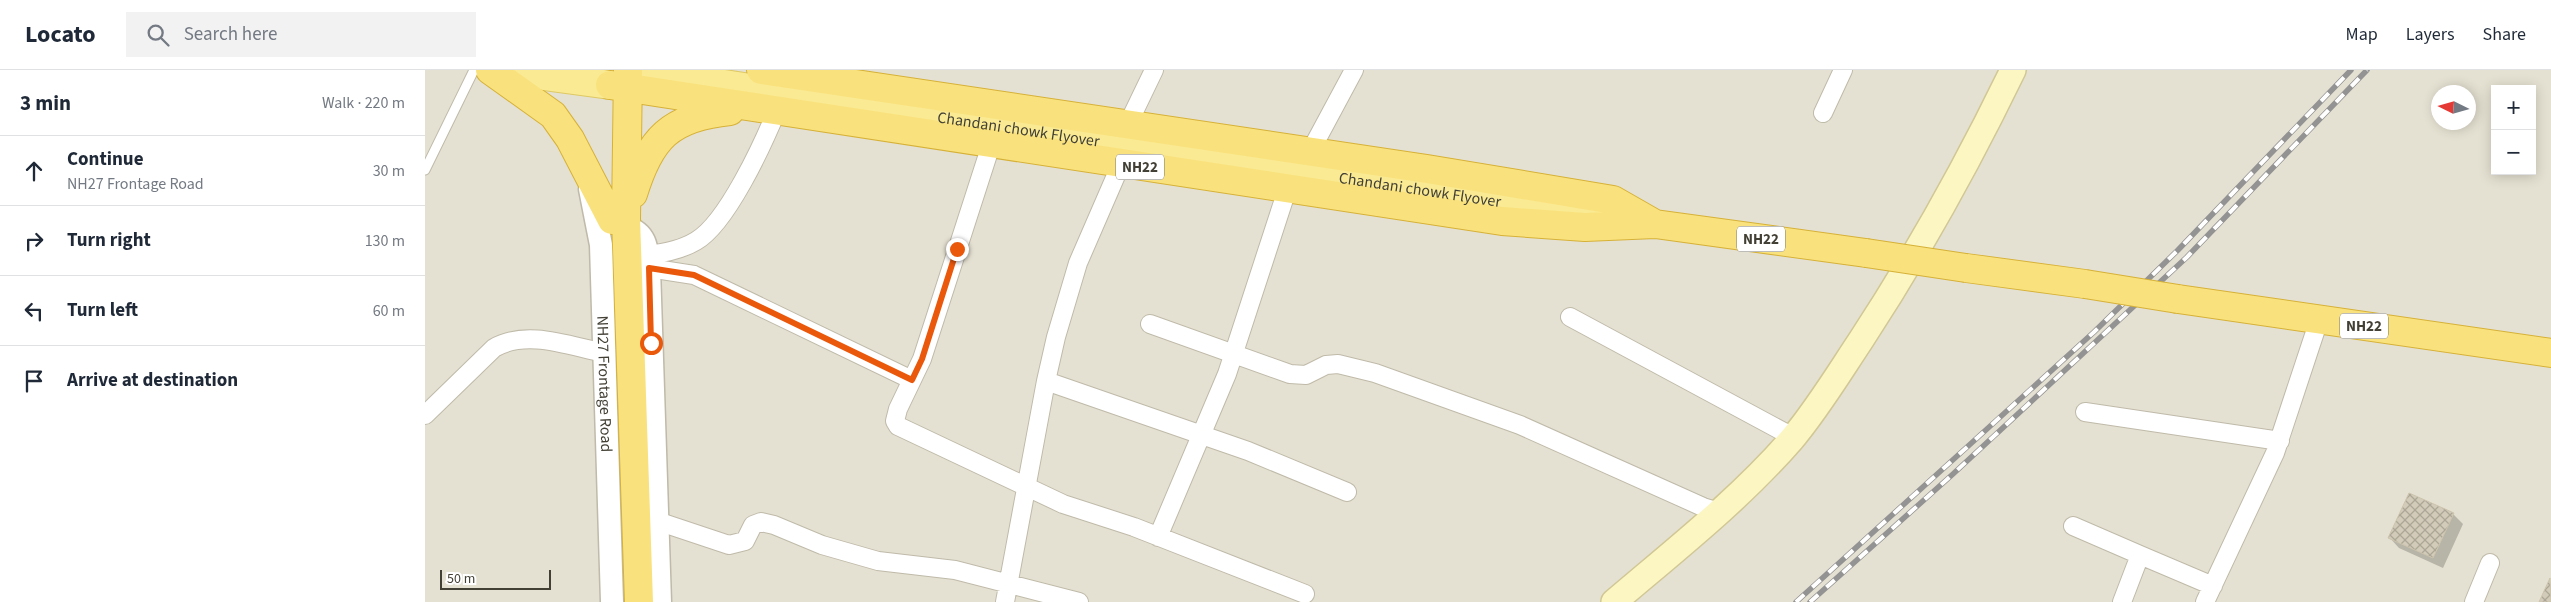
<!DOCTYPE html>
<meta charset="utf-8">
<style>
body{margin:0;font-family:"Source Sans 3",sans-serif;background:#f2f2f3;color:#1f2937}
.controls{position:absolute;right:15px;top:15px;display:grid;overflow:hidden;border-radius:0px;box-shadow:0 2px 12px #0003}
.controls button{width:45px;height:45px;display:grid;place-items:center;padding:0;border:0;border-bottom:1px solid #e0e1e3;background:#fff;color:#1f2937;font:25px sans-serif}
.compass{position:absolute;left:2006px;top:15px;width:45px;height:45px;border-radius:50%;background:#fff;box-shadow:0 2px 12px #0003;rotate:275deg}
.scale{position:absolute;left:15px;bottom:12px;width:111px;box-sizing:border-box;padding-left:5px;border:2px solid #423f34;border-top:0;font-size:14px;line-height:18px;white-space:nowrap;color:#423f34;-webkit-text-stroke:4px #fff;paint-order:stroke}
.stop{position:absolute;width:15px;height:15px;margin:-11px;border:4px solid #ea580c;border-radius:50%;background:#fff}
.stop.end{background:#ea580c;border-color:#fff;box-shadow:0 1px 5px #0008}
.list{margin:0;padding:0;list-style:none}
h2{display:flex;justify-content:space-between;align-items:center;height:65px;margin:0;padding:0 20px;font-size:21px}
h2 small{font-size:16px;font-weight:400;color:#747a83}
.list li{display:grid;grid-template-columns:32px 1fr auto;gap:15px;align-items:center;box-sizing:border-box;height:70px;padding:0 20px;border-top:1px solid #e0e1e3}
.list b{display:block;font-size:19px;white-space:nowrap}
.list p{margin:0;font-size:16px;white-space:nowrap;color:#747a83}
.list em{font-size:16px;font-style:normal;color:#747a83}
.icon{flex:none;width:28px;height:28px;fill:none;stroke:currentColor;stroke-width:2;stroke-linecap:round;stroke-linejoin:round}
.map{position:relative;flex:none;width:2126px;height:532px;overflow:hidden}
header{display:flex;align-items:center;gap:30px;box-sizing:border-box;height:70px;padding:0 25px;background:#fff;border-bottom:1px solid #e0e1e3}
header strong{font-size:24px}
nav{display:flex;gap:28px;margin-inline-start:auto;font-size:18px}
.search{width:350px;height:45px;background:#f2f2f3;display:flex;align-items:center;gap:12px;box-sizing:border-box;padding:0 18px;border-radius:0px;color:#747a83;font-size:19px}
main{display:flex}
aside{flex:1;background:#fff}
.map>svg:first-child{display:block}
.residential{fill:#e5e1d2;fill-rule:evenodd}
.shadow{fill:#0003}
.building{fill:url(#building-cross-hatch);stroke:#ccc4ad}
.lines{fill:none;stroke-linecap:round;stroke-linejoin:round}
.service-casing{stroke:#bfbaa9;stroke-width:11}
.minor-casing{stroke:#bfbaa9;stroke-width:20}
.tertiary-casing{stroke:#bfbaa9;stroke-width:25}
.secondary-casing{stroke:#d0c795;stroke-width:28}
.primary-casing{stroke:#dec964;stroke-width:30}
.trunk-casing{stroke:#d6b138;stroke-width:30}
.service{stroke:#fff;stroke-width:9}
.minor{stroke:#fff;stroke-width:18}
.tertiary{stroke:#fff;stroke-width:22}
.secondary{stroke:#fcf6c2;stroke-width:25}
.primary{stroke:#faea93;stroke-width:28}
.trunk{stroke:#f9e27d;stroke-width:28}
.rail-casing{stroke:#939393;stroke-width:5.5}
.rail{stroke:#fff;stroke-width:4;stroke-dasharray:11;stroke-linecap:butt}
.trunk-bridge-casing{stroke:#d6b138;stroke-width:30;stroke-linecap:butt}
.trunk-bridge{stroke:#f9e27d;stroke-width:28}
.route{stroke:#ea580c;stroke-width:6}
.labels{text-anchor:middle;stroke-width:4.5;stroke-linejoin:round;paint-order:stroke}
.shield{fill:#fff;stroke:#7b7971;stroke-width:1}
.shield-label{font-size:15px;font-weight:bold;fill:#423f34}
.street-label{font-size:16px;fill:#423f34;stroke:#fff}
</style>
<header>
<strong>Locato</strong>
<div class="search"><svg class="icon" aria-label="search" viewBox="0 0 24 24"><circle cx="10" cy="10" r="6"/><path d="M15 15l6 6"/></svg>Search here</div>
<nav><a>Map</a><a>Layers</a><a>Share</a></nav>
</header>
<main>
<aside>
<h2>3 min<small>Walk · 220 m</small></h2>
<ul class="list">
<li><svg class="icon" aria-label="ahead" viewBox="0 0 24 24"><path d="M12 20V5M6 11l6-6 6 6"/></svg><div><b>Continue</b><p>NH27 Frontage Road</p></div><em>30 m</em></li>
<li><svg class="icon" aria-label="right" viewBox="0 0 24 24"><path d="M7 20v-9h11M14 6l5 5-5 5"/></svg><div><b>Turn right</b></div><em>130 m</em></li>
<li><svg class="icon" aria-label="left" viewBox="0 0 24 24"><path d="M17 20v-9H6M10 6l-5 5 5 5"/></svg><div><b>Turn left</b></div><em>60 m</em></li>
<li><svg class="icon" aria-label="arrive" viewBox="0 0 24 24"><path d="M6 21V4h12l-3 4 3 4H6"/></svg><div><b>Arrive at destination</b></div></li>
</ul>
</aside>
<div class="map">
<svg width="2126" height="532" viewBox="0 0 2126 532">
<defs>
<pattern id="building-cross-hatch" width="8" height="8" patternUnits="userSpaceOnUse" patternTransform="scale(1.25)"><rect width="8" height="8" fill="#d2cbb9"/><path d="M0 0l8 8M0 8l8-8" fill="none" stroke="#aca697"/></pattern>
</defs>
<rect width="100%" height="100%" fill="#f1efe3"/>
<path class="residential" d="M 0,0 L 2126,0 L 2126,532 L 0,532 ZM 2070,19 L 2107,19 L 2107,101 L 2070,101 ZM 2014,22 L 2044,22 L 2044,52 L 2014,52 Z"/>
<path class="shadow" d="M 2028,444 L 2038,454 L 2018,498 L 1974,478 L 1964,467 Z"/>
<path class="building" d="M 1984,423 L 2029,443 L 2008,488 L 1963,468 Z
M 2125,508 L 2126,532 L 2114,532 Z"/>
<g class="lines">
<g class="service-casing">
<path id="service" d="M 0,100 L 49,0"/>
</g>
<g class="minor-casing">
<path id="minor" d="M 1398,43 L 1418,0
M 703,54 L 729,0
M 566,75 L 497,289 L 473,339 L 470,351 L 473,356 L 638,434 L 709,457 L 880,524
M 885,82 L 929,0
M 223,185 C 240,183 256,180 271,171 C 302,153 338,74 352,40
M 224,198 L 269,205 L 487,310
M 1145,247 L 1368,367
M 725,254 L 865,304 L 881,305 L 901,295 L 913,294 L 950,303 L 1095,355 L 1278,437 L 1294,442
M 621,311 L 823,381 L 922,422
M 1660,342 L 1855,371
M 0,345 L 69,278 C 102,259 144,276 179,283
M 232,451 L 304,475 L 320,471 L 328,455 L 336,452 L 349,455 L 397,475 L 453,491 L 530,500 L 654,532
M 1648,456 L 1715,485 L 1697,532
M 733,467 L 802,304 L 862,120
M 1715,485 L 1788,516
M 580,532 L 621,311 L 631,267 L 653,193 L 696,94
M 1780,532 L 1850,383 L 1894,250
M 2049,532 L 2065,493"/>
</g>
<g class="tertiary-casing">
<g id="tertiary">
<path id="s1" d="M 165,119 L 176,175 L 187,532"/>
<path d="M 201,157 C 222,163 222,179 224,198 L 235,532"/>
</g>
</g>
<g class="secondary-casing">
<path id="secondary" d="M 1189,532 C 1250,480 1314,430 1367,369 C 1393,338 1414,303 1436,270 C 1493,183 1543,93 1588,0"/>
</g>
<g class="primary-casing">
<g id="primary">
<path d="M 74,0 L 185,15"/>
<path id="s2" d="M 206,0 L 1188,148"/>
</g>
</g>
<g class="trunk-casing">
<path id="trunk" d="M 65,0 L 128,45 L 145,69 L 187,150
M 203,0 L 201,148 L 214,532
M 336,0 L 1002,99 L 1188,130 L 1230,154
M 185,15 L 1077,151 L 1160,157 L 1230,154 L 1441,183
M 208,124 C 225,68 245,47 305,41
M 1541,198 L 1660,214
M 1753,229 L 2126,283"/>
</g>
<use href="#service" class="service"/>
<use href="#minor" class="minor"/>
<use href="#tertiary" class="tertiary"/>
<use href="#secondary" class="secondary"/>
<use href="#primary" class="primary"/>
<use href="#trunk" class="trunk"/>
<g class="rail-casing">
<path id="rail" d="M 1371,532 L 1669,262 L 1753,180 L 1926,0
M 1385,532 L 1528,404 L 1762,187 L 1942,0"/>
</g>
<use href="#rail" class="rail"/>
<g class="trunk-bridge-casing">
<path id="trunk-bridge" d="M 1441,183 L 1541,198
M 1660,214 L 1753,229"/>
</g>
<use href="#trunk-bridge" class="trunk-bridge"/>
</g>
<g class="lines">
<path class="route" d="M 226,273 L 224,198 L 269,205 L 487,310 L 497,289 L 532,179"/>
</g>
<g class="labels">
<g class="shield">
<rect x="691" y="84.5" width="48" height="25" rx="4"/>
<rect x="1312" y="156.5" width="48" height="25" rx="4"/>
<rect x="1915" y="243.5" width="48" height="25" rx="4"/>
</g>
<g class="shield-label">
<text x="715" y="102">NH22</text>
<text x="1336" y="174">NH22</text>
<text x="1939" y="261">NH22</text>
</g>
<g class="street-label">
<text dy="6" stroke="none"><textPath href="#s2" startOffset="392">Chandani chowk Flyover</textPath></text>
<text dy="6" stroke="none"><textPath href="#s2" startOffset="798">Chandani chowk Flyover</textPath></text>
<text dy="6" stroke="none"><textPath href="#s1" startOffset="196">NH27 Frontage Road</textPath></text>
</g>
</g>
</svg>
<div class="controls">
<button>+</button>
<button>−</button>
</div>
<svg class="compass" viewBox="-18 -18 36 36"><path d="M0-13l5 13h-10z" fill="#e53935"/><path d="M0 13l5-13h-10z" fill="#747a83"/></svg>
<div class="scale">50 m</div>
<div class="stop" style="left:226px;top:273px"></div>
<div class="stop end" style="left:532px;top:179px"></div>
</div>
</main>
